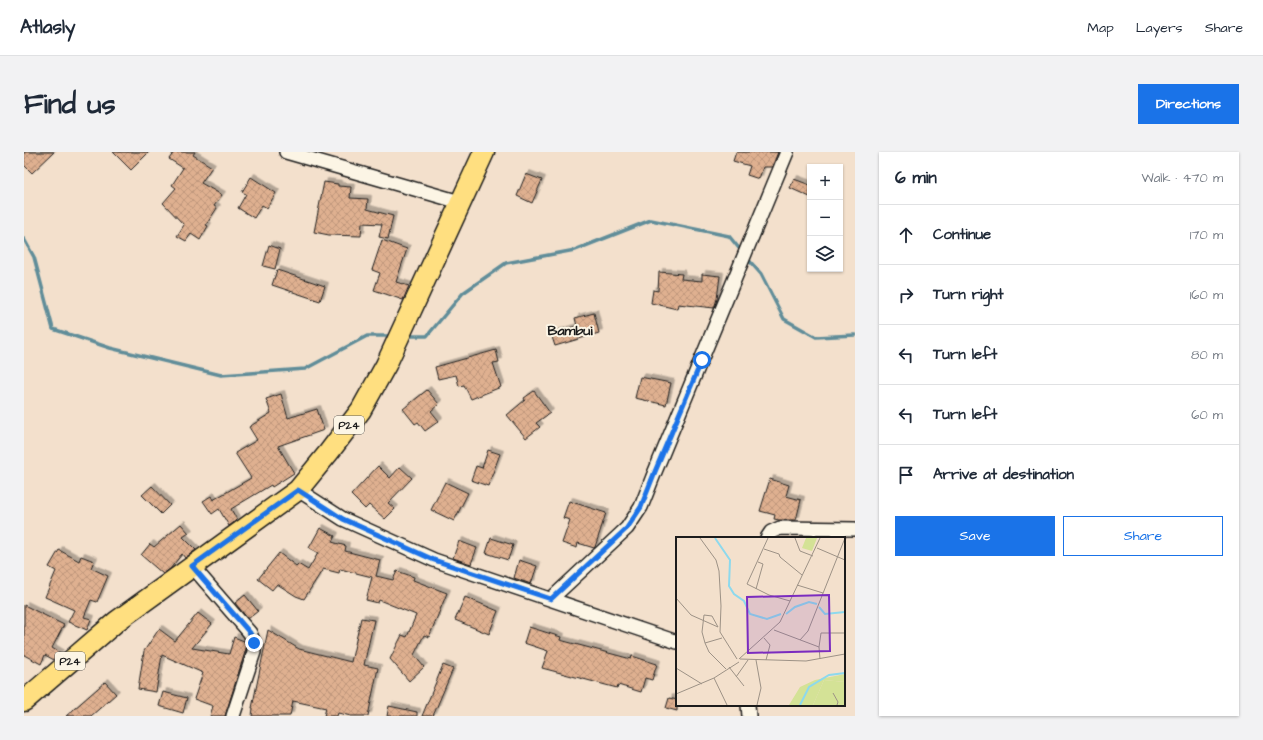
<!DOCTYPE html>
<meta charset="utf-8">
<style>
body{margin:0;font-family:"Architects Daughter",sans-serif;background:#f2f2f3;color:#1f2937}
.controls{position:absolute;right:12px;top:12px;display:grid;overflow:hidden;border-radius:0px;box-shadow:0 1px 3px #0004}
.controls button{width:36px;height:36px;display:grid;place-items:center;padding:0;border:0;border-bottom:1px solid #e0e1e3;background:#fff;color:#1f2937;font:20px sans-serif}
.stop{position:absolute;width:12px;height:12px;margin:-9px;border:3px solid #1a73e8;border-radius:50%;background:#fff}
.stop.end{background:#1a73e8;border-color:#fff;box-shadow:0 1px 4px #0008}
.list{margin:0;padding:0;list-style:none}
h2{display:flex;justify-content:space-between;align-items:center;height:52px;margin:0;padding:0 16px;font-size:17px}
h2 small{font-size:13px;font-weight:400;color:#747a83}
.list li{display:grid;grid-template-columns:26px 1fr auto;gap:12px;align-items:center;box-sizing:border-box;height:60px;padding:0 16px;border-top:1px solid #e0e1e3}
.list b{display:block;font-size:15px;white-space:nowrap}
.list em{font-size:13px;font-style:normal;color:#747a83}
.actions{display:flex;gap:8px;padding:12px 16px}
.actions a{flex:1;padding:9px 0;border:1px solid #1a73e8;border-radius:0px;text-align:center;font-size:14px;color:#1a73e8}
.actions .main{background:#1a73e8;color:#fff}
.icon{flex:none;width:22px;height:22px;fill:none;stroke:currentColor;stroke-width:2;stroke-linecap:round;stroke-linejoin:round}
.map{position:relative;flex:none;width:831px;height:564px;overflow:hidden;border-radius:0px}
header{display:flex;align-items:center;gap:24px;box-sizing:border-box;height:56px;padding:0 20px;background:#fff;border-bottom:1px solid #e0e1e3}
header strong{font-size:19px}
nav{display:flex;gap:22px;margin-inline-start:auto;font-size:14px}
.intro{display:flex;align-items:center;justify-content:space-between;box-sizing:border-box;height:96px;padding:0 24px}
h1{margin:0;font-size:28px}
.button{padding:10px 18px;border-radius:0px;background:#1a73e8;color:#fff;font-size:14px;font-weight:700}
main{display:flex;gap:24px;padding:0 24px}
aside{flex:1;background:#fff;border-radius:0px;box-shadow:0 1px 3px #0004}
.map>svg:first-child{display:block}
.lines{fill:none;stroke-linecap:round;stroke-linejoin:round}
.stream{stroke:#608d99;stroke-width:3.5}
.building{fill:url(#building-cross-hatch);stroke:#1c1c1c;filter:url(#shadow)}
.minor-casing{stroke:#1c1c1c;stroke-width:16}
.primary-casing{stroke:#1c1c1c;stroke-width:23}
.minor{stroke:#fcf5e5;stroke-width:13}
.primary{stroke:#ffdf80;stroke-width:20}
.route{stroke:#1a73e8;stroke-width:5}
.labels{text-anchor:middle;stroke-width:4;stroke-linejoin:round;paint-order:stroke}
.shield{fill:#fcf5e5;stroke:#5f5d58;stroke-width:1}
.shield-label{font-size:11px;font-weight:bold;fill:#1c1c1c}
.quarter-label{font-size:14px;font-weight:bold;fill:#1c1c1c;stroke:#fcf5e5}
.inset-river{fill:none;stroke:#8dd9ed;stroke-width:2}
.inset-road{fill:none;stroke:#9d9286;stroke-width:1}
.view{fill:#7b2cbf;fill-opacity:0.15;stroke:#7b2cbf;stroke-width:2}
.inset-edge{fill:none;stroke:#1c1c1c;stroke-width:2}
</style>
<header>
<strong>Atlasly</strong>
<nav><a>Map</a><a>Layers</a><a>Share</a></nav>
</header>
<div class="intro"><h1>Find us</h1><a class="button">Directions</a></div>
<main>
<div class="map">
<svg width="831" height="564" viewBox="0 0 831 564">
<defs>
<pattern id="building-cross-hatch" width="8" height="8" patternUnits="userSpaceOnUse"><rect width="8" height="8" fill="#dfb090"/><path d="M0 0l8 8M0 8l8-8" fill="none" stroke="#bf977c"/></pattern>
<filter id="shadow"><feDropShadow dx="3.5" dy="-3.5" stdDeviation="0" flood-color="#0004"/></filter>
</defs>
<rect width="100%" height="100%" fill="#f3e0cc"/>
<filter id="ink" filterUnits="userSpaceOnUse"><feTurbulence type="fractalNoise" baseFrequency=".025" numOctaves="2"/><feDisplacementMap in="SourceGraphic" scale="8" xChannelSelector="R" yChannelSelector="G"/><feConvolveMatrix kernelMatrix="1 2 1 2 8 2 1 2 1" color-interpolation-filters="sRGB"/></filter>
<g filter="url(#ink)">
<g class="lines">
<path class="stream" d="M 0,87 L 10,105 L 29,177 L 86,196 L 197,223 L 281,217 L 343,184 L 368,184
M 722,105 L 737,122 L 760,167 L 792,185 L 831,183
M 382,184 L 403,184 L 439,141 L 482,111 L 551,98 L 627,68 L 705,84 L 718,100"/>
</g>
<path class="building" d="M 0,0 L 30,0 L 8,21 L 0,13 Z
M 89,0 L 125,0 L 107,18 Z
M 150,0 L 171,0 L 169,3 L 188,15 L 177,31 L 198,43 L 190,54 L 193,56 L 182,73 L 184,74 L 176,88 L 167,82 L 162,89 L 153,84 L 160,73 L 139,51 L 152,36 L 148,33 L 159,16 L 145,7 Z
M 712,0 L 754,0 L 748,15 L 739,15 L 735,27 L 723,23 L 726,14 L 709,9 Z
M 502,22 L 518,28 L 508,51 L 493,44 Z
M 227,25 L 252,41 L 243,56 L 238,53 L 230,66 L 214,56 L 222,42 L 218,40 Z
M 770,27 L 786,33 L 786,45 L 766,36 Z
M 300,30 L 314,32 L 314,34 L 327,35 L 326,46 L 344,47 L 343,57 L 369,64 L 364,87 L 355,85 L 358,72 L 338,71 L 337,84 L 305,83 L 290,80 Z
M 358,88 L 383,97 L 372,130 L 385,134 L 379,148 L 350,138 L 356,121 L 348,118 Z
M 245,93 L 256,97 L 251,117 L 239,114 Z
M 253,118 L 301,134 L 296,149 L 248,133 Z
M 635,120 L 658,122 L 657,127 L 678,129 L 678,122 L 696,124 L 693,147 L 690,156 L 654,152 L 653,157 L 627,151 L 629,138 L 634,139 Z
M 570,161 L 575,181 L 531,194 L 527,182 L 553,174 L 551,166 Z
M 472,198 L 475,210 L 469,211 L 477,235 L 447,247 L 440,233 L 435,234 L 432,223 L 414,227 L 411,215 Z
M 616,225 L 647,231 L 642,253 L 611,246 Z
M 403,238 L 415,252 L 407,259 L 415,269 L 401,279 L 394,270 L 391,272 L 379,257 Z
M 510,239 L 526,261 L 512,271 L 516,275 L 502,286 L 483,263 L 501,248 L 500,246 Z
M 257,242 L 264,266 L 293,257 L 300,278 L 254,294 L 270,321 L 248,335 L 247,333 L 207,357 L 213,368 L 205,374 L 195,357 L 188,362 L 179,349 L 187,344 L 189,348 L 227,326 L 211,301 L 233,288 L 225,275 L 247,261 L 242,247 Z
M 464,298 L 476,302 L 464,334 L 447,328 L 452,314 L 458,316 Z
M 354,314 L 366,326 L 376,315 L 388,326 L 364,351 L 371,357 L 361,367 L 345,353 L 341,357 L 327,343 Z
M 746,327 L 765,333 L 762,344 L 777,348 L 772,368 L 755,368 L 750,367 L 751,363 L 736,359 Z
M 421,330 L 444,341 L 430,369 L 407,358 Z
M 128,334 L 146,353 L 137,362 L 118,343 Z
M 545,349 L 582,361 L 571,395 L 570,396 L 554,391 L 553,396 L 538,391 L 546,368 L 539,366 Z
M 157,372 L 165,381 L 159,385 L 172,398 L 161,406 L 158,402 L 146,417 L 139,422 L 117,403 L 126,392 L 130,395 Z
M 296,376 L 311,384 L 308,390 L 322,394 L 321,399 L 356,408 L 352,424 L 369,428 L 373,419 L 390,425 L 389,428 L 423,441 L 405,485 L 400,483 L 390,503 L 400,515 L 385,529 L 366,507 L 378,483 L 383,485 L 392,463 L 355,448 L 354,451 L 342,448 L 348,425 L 316,417 L 315,421 L 299,417 L 280,447 L 272,444 L 253,432 L 248,438 L 234,427 L 255,401 L 272,414 L 274,412 L 284,418 L 294,401 L 285,396 Z
M 467,386 L 489,393 L 484,408 L 462,401 Z
M 435,389 L 453,396 L 447,412 L 429,406 Z
M 35,398 L 55,409 L 57,404 L 70,409 L 67,416 L 84,424 L 73,450 L 67,448 L 60,465 L 67,467 L 63,478 L 44,470 L 50,458 L 21,445 L 32,419 L 25,415 Z
M 495,408 L 513,414 L 507,432 L 490,426 Z
M 221,443 L 234,459 L 224,467 L 211,451 Z
M 441,445 L 474,459 L 465,482 L 431,468 Z
M 0,453 L 40,473 L 28,496 L 36,501 L 30,508 L 21,503 L 17,512 L 0,503 Z
M 174,461 L 188,472 L 168,496 L 205,502 L 210,485 L 220,489 L 222,493 L 222,497 L 201,564 L 186,564 L 189,554 L 170,547 L 179,521 L 138,503 L 132,540 L 114,537 L 120,499 L 135,477 L 151,489 Z
M 337,466 L 350,468 L 340,513 L 354,516 L 344,564 L 327,564 L 314,561 L 313,564 L 300,564 L 302,556 L 269,549 L 266,564 L 228,564 L 229,556 L 228,556 L 244,478 L 275,497 L 327,510 Z
M 505,475 L 537,485 L 536,488 L 607,507 L 608,504 L 633,512 L 628,528 L 621,526 L 617,540 L 594,533 L 593,536 L 518,516 L 524,499 L 500,491 Z
M 419,513 L 429,517 L 409,564 L 398,564 Z
M 81,530 L 92,542 L 67,564 L 42,564 Z
M 139,540 L 163,546 L 159,561 L 135,554 Z
M 645,546 L 653,548 L 653,559 L 642,556 Z
M 365,554 L 393,560 L 393,564 L 363,564 Z"/>
<g class="lines">
<g class="minor-casing">
<path id="minor" d="M 262,0 L 436,50
M 274,338 L 319,367 L 410,408 L 653,490
M 743,386 L 747,380 L 756,376 L 831,377
M 168,414 L 226,481 L 230,491 L 230,500 L 209,564
M 527,447 L 603,376 L 617,355 L 630,322 L 763,0
M 724,553 L 725,564"/>
</g>
<g class="primary-casing">
<path id="primary" d="M 0,549 L 93,469 L 274,338 L 305,300 L 337,258 L 362,213 L 460,0"/>
</g>
<use href="#minor" class="minor"/>
<use href="#primary" class="primary"/>
</g>
</g>
<g class="lines" filter="url(#ink)">
<path class="route" d="M 230,491 L 226,481 L 168,414 L 274,338 L 319,367 L 410,408 L 527,447 L 603,376 L 617,355 L 630,322 L 678,208"/>
</g>
<g class="labels">
<g class="shield">
<rect x="310" y="264" width="30" height="18" rx="3"/>
<rect x="31" y="500" width="30" height="18" rx="3"/>
</g>
<g class="shield-label">
<text x="325" y="277">P24</text>
<text x="46" y="513">P24</text>
</g>
<g class="quarter-label">
<text x="546" y="183">Bambui</text>
</g>
</g>
<g transform="translate(652 385)">
<rect width="169" height="169" fill="#f3e0cc"/>
<path d="M 148,143 L 169,145 L 169,168 L 137,168 Z" fill="#d4e296"/>
<path d="M 169,137 L 169,145 L 148,143 L 137,168 L 113,168 L 124,150 L 139,143 Z" fill="#d4e296"/>
<path d="M 130,1 L 141,1 L 136,14 L 126,11 Z" fill="#d4e296"/>
<path class="inset-river" d="M 39,1 L 54,23 L 53,49 L 58,57 L 68,64 L 74,77 L 91,82 L 105,77M 143,70 L 149,77 L 169,75M 110,77 L 119,70 L 133,65 L 141,67M 124,168 L 133,150 L 153,138 L 169,136"/>
<path class="inset-road" d="M 24,1 L 40,23 L 43,34 L 45,69 L 44,95 L 61,122M 92,1 L 71,47 L 93,58 L 114,64M 119,1 L 124,14 L 137,19M 141,11 L 169,23M 88,12 L 103,17 L 104,20 L 126,38M 121,48 L 147,56M 80,52 L 87,27 L 82,25M 0,61 L 15,78 L 42,90M 42,90 L 36,79 L 28,78 L 26,95 L 29,106 L 33,115 L 50,132M 98,93 L 143,110 L 144,122M 88,101 L 94,108 L 90,123M 124,103 L 132,94 L 169,1M 29,106 L 46,101M 143,110 L 145,96 L 169,96M 63,122 L 104,85 L 144,1M 64,122 L 130,124 L 169,117M 80,123 L 85,151 L 81,168M 53,130 L 68,149M 0,131 L 26,147M 60,140 L 72,123M 38,141 L 51,168M 157,156 L 162,165 L 161,168M 0,157 L 38,141 L 63,125"/>
<path class="view" d="M 153,58 L 154,114 L 72,116 L 71,60 Z"/>
<rect width="169" height="169" class="inset-edge"/>
</g>
</svg>
<div class="controls">
<button>+</button>
<button>−</button>
<button><svg class="icon" aria-label="layers" viewBox="0 0 24 24"><path d="M12 4l9 5-9 5-9-5zM3 14l9 5 9-5"/></svg></button>
</div>
<div class="stop" style="left:678px;top:208px"></div>
<div class="stop end" style="left:230px;top:491px"></div>
</div>
<aside>
<h2>6 min<small>Walk · 470 m</small></h2>
<ul class="list">
<li><svg class="icon" aria-label="ahead" viewBox="0 0 24 24"><path d="M12 20V5M6 11l6-6 6 6"/></svg><div><b>Continue</b></div><em>170 m</em></li>
<li><svg class="icon" aria-label="right" viewBox="0 0 24 24"><path d="M7 20v-9h11M14 6l5 5-5 5"/></svg><div><b>Turn right</b></div><em>160 m</em></li>
<li><svg class="icon" aria-label="left" viewBox="0 0 24 24"><path d="M17 20v-9H6M10 6l-5 5 5 5"/></svg><div><b>Turn left</b></div><em>80 m</em></li>
<li><svg class="icon" aria-label="left" viewBox="0 0 24 24"><path d="M17 20v-9H6M10 6l-5 5 5 5"/></svg><div><b>Turn left</b></div><em>60 m</em></li>
<li><svg class="icon" aria-label="arrive" viewBox="0 0 24 24"><path d="M6 21V4h12l-3 4 3 4H6"/></svg><div><b>Arrive at destination</b></div></li>
</ul>
<div class="actions"><a class="main">Save</a><a>Share</a></div>
</aside>
</main>
